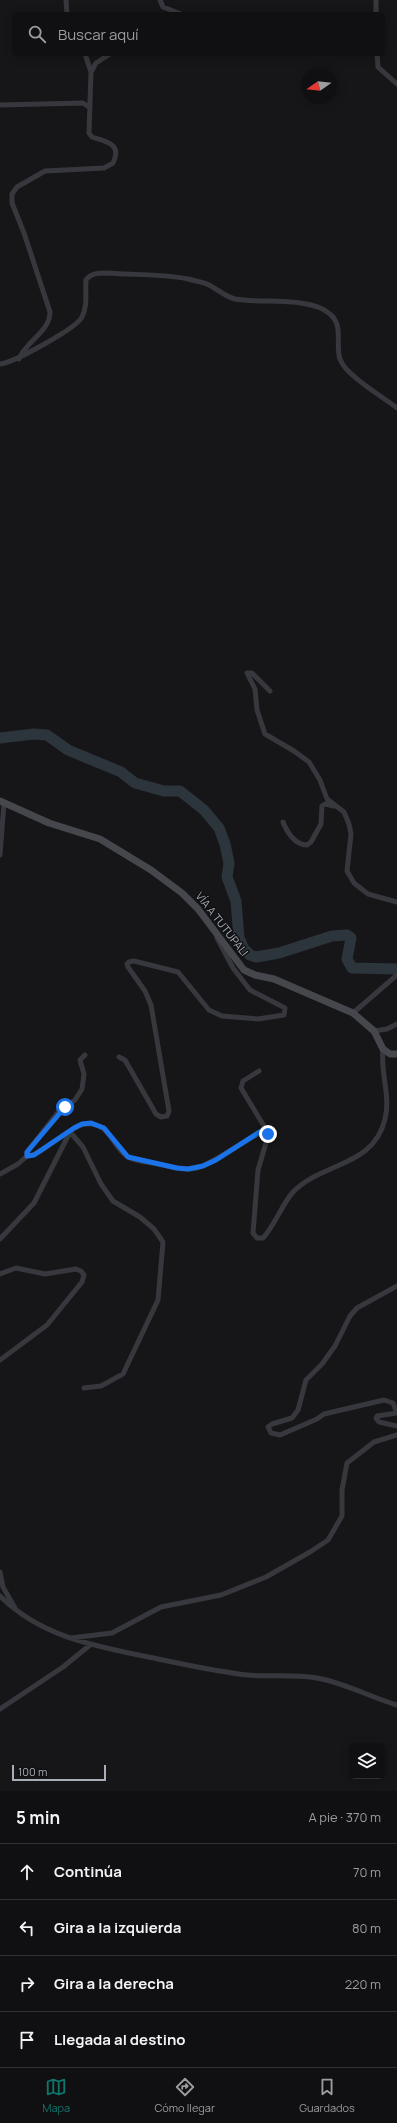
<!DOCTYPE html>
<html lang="es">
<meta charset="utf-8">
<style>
body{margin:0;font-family:Manrope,sans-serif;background:#1e1e20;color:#f1f3f6}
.controls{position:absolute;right:12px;bottom:12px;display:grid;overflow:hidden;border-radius:6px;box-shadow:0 2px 10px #0003}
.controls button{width:36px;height:36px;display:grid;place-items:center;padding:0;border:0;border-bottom:1px solid #303032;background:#101012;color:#f1f3f6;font:20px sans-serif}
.compass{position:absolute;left:301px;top:68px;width:36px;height:36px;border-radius:50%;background:#101012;box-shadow:0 2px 10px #0003;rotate:256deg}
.scale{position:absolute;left:12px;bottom:10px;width:94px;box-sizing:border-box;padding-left:4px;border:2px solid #a8adb8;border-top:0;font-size:11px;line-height:14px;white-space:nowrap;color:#a8adb8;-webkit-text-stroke:3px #111113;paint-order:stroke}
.stop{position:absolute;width:12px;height:12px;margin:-9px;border:3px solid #1a73e8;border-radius:50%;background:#fff}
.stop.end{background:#1a73e8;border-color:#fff;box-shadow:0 1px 4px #0008}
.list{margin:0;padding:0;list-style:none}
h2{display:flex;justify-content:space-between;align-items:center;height:52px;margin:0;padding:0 16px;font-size:17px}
h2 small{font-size:13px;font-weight:400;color:#9c9d9f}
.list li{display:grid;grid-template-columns:26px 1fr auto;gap:12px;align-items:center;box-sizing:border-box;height:56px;padding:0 16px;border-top:1px solid #303032}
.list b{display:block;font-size:15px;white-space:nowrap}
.list em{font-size:13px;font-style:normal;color:#9c9d9f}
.icon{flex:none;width:22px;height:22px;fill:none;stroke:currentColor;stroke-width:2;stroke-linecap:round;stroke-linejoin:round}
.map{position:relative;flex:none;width:397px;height:1791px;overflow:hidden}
.search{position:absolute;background:#101012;box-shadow:0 2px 10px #0003;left:12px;right:12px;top:12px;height:44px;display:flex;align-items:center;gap:10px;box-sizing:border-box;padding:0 14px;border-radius:6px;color:#9c9d9f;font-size:15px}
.sheet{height:276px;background:#101012}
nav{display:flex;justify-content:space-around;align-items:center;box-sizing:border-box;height:56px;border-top:1px solid #303032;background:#101012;font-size:11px;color:#9c9d9f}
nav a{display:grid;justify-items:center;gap:2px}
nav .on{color:#0f766e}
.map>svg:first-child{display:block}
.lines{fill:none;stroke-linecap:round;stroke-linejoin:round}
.river{stroke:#2c353c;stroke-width:11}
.street{stroke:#37383d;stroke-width:5}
.secondary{stroke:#45474d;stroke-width:7}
.route{stroke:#1a73e8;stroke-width:5}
.labels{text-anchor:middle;stroke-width:3;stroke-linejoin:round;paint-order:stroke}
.street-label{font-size:11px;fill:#a8adb8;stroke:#111113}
</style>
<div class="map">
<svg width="397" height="1791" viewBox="0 0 397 1791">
<rect width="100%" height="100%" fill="#161618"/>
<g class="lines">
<path class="river" d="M 0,738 L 34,734 L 47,735 L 68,750 L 121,772 L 135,783 L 164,791 L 180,791 L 204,810 L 219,828 L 225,844 L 229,863 L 227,877 L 236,901 L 239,938 L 244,949 L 250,955 L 256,957 L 279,953 L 332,936 L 347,935 L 351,938 L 347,959 L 352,968 L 397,969"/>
<path class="street" d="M 66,0 L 67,14
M 160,0 L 163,7 L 181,14
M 376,0 L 376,14
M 85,54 L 91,72
M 377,54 L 378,67 L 397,84
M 0,105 L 83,103 L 89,107
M 19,359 C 26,341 50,332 50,312 L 24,233 L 12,203 L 12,194 L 17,187 L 45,171 L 104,168 L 113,163 C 123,143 104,141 92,137 L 89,133 L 91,72 L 96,63 L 110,54
M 0,364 C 13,363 77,328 82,317 C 88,305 85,293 86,280 C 91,273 99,273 107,273 C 130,275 167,274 188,279 C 195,281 203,282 209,285 C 217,289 226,297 235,299 C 261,304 310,296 330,314 C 344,326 335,344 340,359 C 345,375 383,397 397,408
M 270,691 L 252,673 L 247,673 L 255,689 L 257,710 L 265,734 L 294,751 L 309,762 L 320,780 L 327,799 L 344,812 L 349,824 L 351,834 L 347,871 L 354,883 L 368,894 L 397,902
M 283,822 C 287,832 295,845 307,845 L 311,842 L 321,824 L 322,806 L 325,804 L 334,806
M 0,855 L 4,803
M 353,1013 L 397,975
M 374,1031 L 387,1029 L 397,1024
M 119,1057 L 125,1060 L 156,1114 L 161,1117 L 167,1116 L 169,1111 L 151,1005 L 145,991 L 128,967 L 127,964 L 129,962 L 134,961 L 178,972 L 209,1010 L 222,1016 L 258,1019 L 284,1015 L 285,1008 L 250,990 L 233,968 L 217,938
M 259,1071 L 243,1081 L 241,1088 L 264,1126 L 264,1131
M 0,1174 L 18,1164 L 27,1156
M 0,1239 L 34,1203 L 70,1132 C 75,1127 80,1124 88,1124 C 111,1123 112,1148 128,1157 C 137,1162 149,1162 158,1164 C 171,1167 184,1171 197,1168 C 213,1164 260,1130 266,1131 L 268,1136 L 258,1170 L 253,1233 L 257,1238 L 263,1238 C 275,1225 281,1206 293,1192 C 322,1162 374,1167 385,1119 C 391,1096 380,1072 383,1049
M 0,1274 L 16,1268 L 45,1274 L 76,1269 L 81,1271 L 84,1275 L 82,1282 L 47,1325 L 0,1360
M 397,1286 L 357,1308 L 350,1316 L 335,1346 L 322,1364 L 306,1380 L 298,1410 L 292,1418 L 272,1424 L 268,1427 L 271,1433 L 280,1435 L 317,1419 L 324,1414 L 384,1400 L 393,1403 L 397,1413 L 377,1416 L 376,1418 L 379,1422 L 397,1426
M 84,1388 L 101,1386 L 123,1374 L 158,1300 L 163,1242 L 154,1229 L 140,1217 L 113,1201 L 101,1184 L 83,1147 L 70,1132 C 57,1137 38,1157 27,1156 L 27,1152 L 59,1111 L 75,1100 L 82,1089 L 84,1074 L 80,1060 L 85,1055
M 0,1572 L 3,1587 L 15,1608
M 0,1596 C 43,1639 101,1647 158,1659 C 187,1665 218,1672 247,1675 C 270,1677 294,1674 317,1678 C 345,1683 370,1697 397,1705
M 71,1638 L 112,1633 L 161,1607 L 221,1595 L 266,1577 L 310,1552 L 328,1540 L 342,1516 L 342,1490 L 347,1463 L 374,1442 L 397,1435
M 0,1709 L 63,1667 L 90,1645"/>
<path class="secondary" d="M 0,801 L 49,823 L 100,839 L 151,870 L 182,893 L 198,909 L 244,970 L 255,975 L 274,979 L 353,1013 L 374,1031 L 383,1049 L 390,1054 L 397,1054"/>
</g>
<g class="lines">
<path class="route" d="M 65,1107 L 27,1152 L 27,1156 L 34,1155 L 74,1128 L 82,1124 L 91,1123 L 104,1128 L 128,1157 L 177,1168 L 188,1169 L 203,1166 L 216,1160 L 261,1131 L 266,1131 L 268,1134"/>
</g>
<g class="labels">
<g class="street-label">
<text transform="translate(222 924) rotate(52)" y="4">VÍA A TUTUPALI</text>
</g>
</g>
</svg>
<div class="controls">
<button><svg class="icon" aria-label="layers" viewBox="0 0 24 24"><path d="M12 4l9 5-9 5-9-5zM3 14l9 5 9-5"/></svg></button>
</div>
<svg class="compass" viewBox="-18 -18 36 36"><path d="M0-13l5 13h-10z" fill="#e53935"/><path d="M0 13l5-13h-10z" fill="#9c9d9f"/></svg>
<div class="scale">100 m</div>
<div class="stop" style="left:65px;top:1107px"></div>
<div class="stop end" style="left:268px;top:1134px"></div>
<div class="search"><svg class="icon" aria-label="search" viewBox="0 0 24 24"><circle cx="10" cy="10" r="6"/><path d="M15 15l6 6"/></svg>Buscar aquí</div>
</div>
<section class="sheet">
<h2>5 min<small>A pie · 370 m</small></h2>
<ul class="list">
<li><svg class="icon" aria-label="ahead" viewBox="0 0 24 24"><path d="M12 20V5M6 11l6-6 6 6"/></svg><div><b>Continúa</b></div><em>70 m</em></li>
<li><svg class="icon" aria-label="left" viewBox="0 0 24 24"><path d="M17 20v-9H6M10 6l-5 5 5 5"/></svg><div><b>Gira a la izquierda</b></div><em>80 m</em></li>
<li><svg class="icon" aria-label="right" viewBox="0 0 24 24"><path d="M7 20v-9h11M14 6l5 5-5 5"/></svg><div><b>Gira a la derecha</b></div><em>220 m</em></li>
<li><svg class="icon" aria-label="arrive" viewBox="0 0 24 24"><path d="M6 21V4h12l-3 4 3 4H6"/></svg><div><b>Llegada al destino</b></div></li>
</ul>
</section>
<nav>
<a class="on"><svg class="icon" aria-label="map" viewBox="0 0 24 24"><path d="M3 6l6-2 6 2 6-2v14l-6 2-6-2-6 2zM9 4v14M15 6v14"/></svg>Mapa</a>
<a><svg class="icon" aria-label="directions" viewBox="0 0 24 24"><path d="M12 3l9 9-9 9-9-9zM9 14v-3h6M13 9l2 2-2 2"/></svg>Cómo llegar</a>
<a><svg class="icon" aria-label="saved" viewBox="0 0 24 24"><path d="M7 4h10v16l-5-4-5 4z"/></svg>Guardados</a>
</nav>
